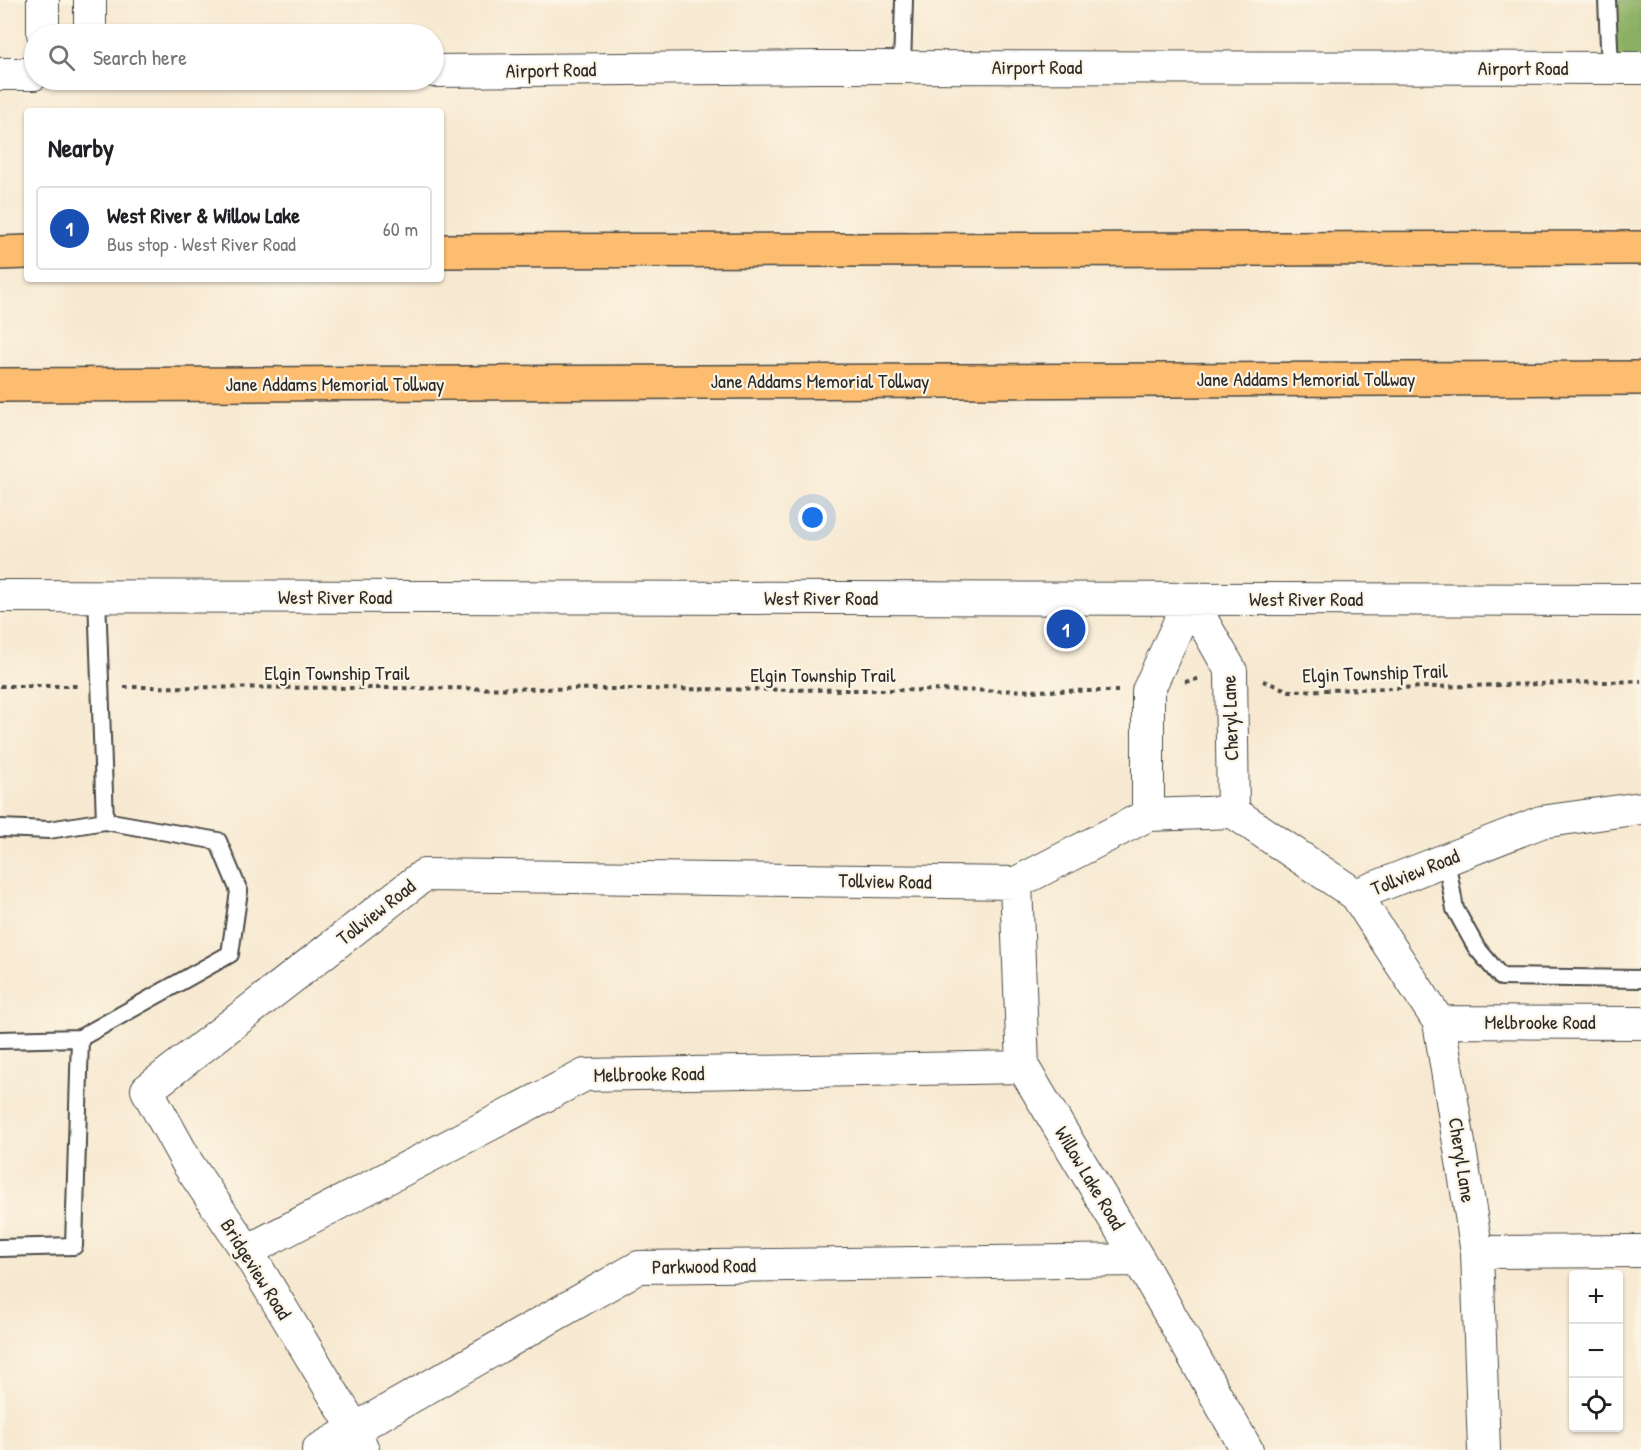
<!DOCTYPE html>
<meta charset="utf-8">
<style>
body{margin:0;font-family:"Patrick Hand",sans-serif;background:#f2f2f2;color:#202124}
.controls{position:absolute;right:18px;bottom:18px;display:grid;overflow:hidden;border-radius:6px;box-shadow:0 2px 4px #0004}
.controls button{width:54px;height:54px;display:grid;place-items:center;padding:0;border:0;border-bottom:2px solid #e0e0e0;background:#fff;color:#202124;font:30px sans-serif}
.you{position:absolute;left:813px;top:518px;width:21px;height:21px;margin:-15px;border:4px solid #fff;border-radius:50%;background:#1a73e8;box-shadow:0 0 0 9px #1a73e833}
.badge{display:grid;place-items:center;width:39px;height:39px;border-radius:50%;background:#c8321e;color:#fff;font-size:20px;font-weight:700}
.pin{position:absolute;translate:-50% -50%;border:3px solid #fff;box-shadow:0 2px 6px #0006}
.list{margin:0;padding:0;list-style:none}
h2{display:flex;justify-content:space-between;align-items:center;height:78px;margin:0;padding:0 24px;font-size:26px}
h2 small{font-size:20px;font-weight:400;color:#757577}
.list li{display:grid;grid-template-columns:39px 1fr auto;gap:18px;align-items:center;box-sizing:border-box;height:84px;margin:0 12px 12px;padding:0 12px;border:2px solid #e0e0e0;border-radius:6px}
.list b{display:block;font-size:22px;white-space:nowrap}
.list p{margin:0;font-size:20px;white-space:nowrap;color:#757577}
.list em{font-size:20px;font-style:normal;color:#757577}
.icon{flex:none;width:33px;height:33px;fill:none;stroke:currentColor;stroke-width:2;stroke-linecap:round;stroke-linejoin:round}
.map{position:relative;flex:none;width:1641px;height:1450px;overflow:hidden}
.search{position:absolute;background:#fff;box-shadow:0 2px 4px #0004;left:24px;top:24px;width:420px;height:66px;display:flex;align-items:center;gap:15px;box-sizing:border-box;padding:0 21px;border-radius:33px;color:#757577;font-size:22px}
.panel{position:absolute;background:#fff;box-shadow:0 2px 4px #0004;left:24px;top:108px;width:420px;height:174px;border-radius:6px}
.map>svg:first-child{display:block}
.forest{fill:#8cb063;stroke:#5c6e47;stroke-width:1.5}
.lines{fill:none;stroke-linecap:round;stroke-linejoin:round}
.lane-casing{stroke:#4a4844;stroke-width:20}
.street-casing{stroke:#4a4844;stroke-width:34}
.highway-casing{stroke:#4a4844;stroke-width:36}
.path{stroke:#4a4844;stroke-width:4;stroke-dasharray:4.5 4.5;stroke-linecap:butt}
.lane{stroke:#fff;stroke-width:16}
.street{stroke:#fff;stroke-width:32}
.highway{stroke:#fcbd6f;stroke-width:33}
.labels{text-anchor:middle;stroke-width:4.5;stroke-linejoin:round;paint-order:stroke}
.street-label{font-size:20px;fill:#2b2b2b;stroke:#fcf5e5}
</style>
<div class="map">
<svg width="1641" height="1450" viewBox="0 0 1641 1450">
<rect width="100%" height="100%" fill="#fcf5e5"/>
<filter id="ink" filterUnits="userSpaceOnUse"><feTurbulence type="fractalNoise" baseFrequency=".0167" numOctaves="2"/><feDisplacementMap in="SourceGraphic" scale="12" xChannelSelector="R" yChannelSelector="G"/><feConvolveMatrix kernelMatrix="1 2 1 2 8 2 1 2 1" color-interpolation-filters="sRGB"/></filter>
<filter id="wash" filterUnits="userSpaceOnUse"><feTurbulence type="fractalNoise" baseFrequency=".008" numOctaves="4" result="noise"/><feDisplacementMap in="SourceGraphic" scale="24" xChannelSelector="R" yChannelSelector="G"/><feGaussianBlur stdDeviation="1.35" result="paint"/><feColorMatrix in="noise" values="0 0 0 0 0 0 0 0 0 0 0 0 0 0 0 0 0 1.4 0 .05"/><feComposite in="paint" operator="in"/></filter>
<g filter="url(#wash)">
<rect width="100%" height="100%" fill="#f7e9d1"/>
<path class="forest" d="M 1612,0 L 1641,0 L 1641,68 L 1610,69 Z"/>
</g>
<g filter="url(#ink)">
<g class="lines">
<g class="lane-casing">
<path id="lane" d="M 1607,0 L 1610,69
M 902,67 L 904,0
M 0,828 L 49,830 L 105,821
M 1446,859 L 1455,909 L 1476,947 L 1501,977 L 1641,979
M 0,1040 L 80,1038
M 0,1248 L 74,1246 L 80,1038 L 230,954 L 239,891 L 218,841 L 105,821 L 97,596"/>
</g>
<g class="street-casing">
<path id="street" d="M 90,0 L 90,34
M 43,34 L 43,0
M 434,71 L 819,67 L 1641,68
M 0,74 L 34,74
M 0,596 L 1641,600
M 1190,599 L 1231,671 L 1233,812
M 1148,815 L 1148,691 L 1190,599
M 1016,883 L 1023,1067 L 1139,1260 L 1247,1450
M 1356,895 L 1439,1022 L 1477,1252 L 1484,1450
M 1439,1022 L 1641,1023
M 247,1251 L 585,1075 L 1023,1067
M 1477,1252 L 1641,1251
M 318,1450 L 639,1267 L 1139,1260
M 363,1450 L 354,1428 L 247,1251 L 188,1164 L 147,1090 L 424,875 L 1016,883 L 1148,815 L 1233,812 L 1356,895 L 1541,822 L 1641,808"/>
</g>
<g class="highway-casing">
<path id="highway" d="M 441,251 L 1641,248
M 0,253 L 27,252
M 0,385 L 1641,378"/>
</g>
<path class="path" d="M 1263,681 L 1290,691 L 1641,681
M 1185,682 L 1201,678
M 0,686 L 77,686
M 124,687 L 1118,691"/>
<use href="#lane" class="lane"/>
<use href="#street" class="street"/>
<use href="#highway" class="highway"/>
</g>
</g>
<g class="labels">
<g class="street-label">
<text x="1037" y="74">Airport Road</text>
<text x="1523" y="75">Airport Road</text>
<text transform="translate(551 70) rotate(-1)" y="7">Airport Road</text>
<text x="1306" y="386">Jane Addams Memorial Tollway</text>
<text x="820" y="388">Jane Addams Memorial Tollway</text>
<text x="335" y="391">Jane Addams Memorial Tollway</text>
<text x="335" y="604">West River Road</text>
<text x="821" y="605">West River Road</text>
<text x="1306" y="606">West River Road</text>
<text x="337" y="680">Elgin Township Trail</text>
<text transform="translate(1375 673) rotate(-2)" y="7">Elgin Township Trail</text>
<text x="823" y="682">Elgin Township Trail</text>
<text transform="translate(1230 718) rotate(-92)" y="7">Cheryl Lane</text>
<text transform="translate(1415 872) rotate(-22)" y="7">Tollview Road</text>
<text transform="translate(885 881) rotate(1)" y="7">Tollview Road</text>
<text transform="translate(376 912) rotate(-38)" y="7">Tollview Road</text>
<text x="1540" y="1029">Melbrooke Road</text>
<text transform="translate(649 1074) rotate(-1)" y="7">Melbrooke Road</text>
<text transform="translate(1462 1160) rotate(81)" y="7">Cheryl Lane</text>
<text transform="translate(1090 1178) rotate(59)" y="7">Willow Lake Road</text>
<text transform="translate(704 1266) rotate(-1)" y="7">Parkwood Road</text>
<text transform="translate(256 1269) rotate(58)" y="7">Bridgeview Road</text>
</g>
</g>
</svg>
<div class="controls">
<button>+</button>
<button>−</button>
<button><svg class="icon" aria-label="locate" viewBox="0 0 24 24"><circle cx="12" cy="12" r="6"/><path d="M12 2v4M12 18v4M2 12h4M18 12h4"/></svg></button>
</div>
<div class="you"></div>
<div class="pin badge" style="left:1066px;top:629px;background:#1a4fb4">1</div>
<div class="search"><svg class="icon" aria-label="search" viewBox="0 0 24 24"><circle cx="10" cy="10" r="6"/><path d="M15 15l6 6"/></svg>Search here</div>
<section class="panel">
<h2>Nearby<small></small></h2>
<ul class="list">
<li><span class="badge" style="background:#1a4fb4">1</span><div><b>West River &amp; Willow Lake</b><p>Bus stop · West River Road</p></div><em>60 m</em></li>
</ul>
</section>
</div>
